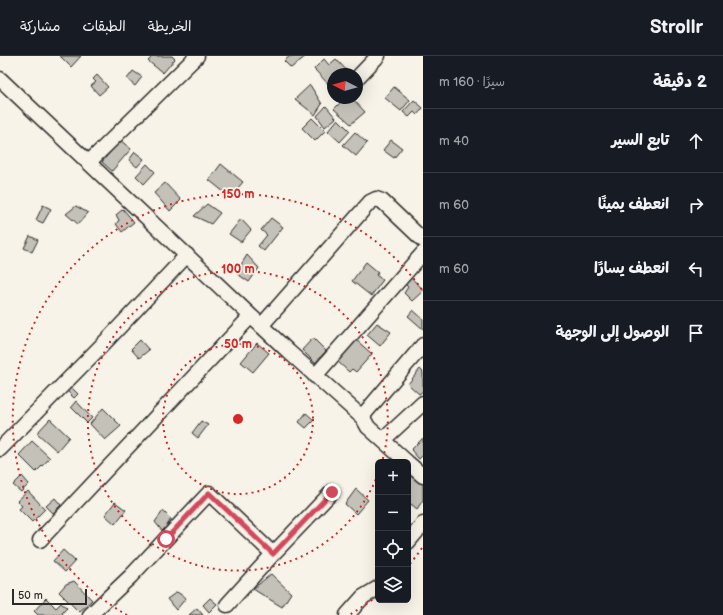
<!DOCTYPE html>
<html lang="ar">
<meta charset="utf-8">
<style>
body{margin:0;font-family:"Balsamiq Sans","Playpen Sans Arabic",sans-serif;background:#242831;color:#f1f3f6;direction:rtl}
.controls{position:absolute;right:12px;bottom:12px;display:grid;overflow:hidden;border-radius:6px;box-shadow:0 4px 16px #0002}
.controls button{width:36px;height:36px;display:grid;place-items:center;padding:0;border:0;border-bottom:1px solid #363941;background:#171b24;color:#f1f3f6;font:20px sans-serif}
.compass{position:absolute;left:327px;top:12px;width:36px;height:36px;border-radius:50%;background:#171b24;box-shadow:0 4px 16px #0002;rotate:276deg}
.scale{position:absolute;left:12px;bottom:10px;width:75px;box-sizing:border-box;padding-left:4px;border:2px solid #2b2b2b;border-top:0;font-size:11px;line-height:14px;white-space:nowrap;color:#2b2b2b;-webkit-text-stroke:3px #f7f3e8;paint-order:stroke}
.stop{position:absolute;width:12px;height:12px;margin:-9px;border:3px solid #d1495b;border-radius:50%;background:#fff}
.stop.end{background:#d1495b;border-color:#fff;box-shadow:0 1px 4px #0008}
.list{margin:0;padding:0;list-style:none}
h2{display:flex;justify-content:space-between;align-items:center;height:52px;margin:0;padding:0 16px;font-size:17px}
h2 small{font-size:13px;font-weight:400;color:#9ea1a6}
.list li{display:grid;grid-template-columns:26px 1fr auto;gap:12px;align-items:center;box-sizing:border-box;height:64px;padding:0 16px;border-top:1px solid #363941}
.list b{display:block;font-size:15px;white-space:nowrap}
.list em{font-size:13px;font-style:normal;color:#9ea1a6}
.icon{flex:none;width:22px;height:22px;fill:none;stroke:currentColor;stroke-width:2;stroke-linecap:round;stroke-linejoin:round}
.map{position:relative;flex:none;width:423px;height:559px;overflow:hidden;direction:ltr}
header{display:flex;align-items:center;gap:24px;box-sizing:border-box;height:56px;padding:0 20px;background:#171b24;border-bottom:1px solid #363941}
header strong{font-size:19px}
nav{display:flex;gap:22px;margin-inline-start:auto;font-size:14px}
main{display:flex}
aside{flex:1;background:#171b24}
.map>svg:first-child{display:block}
.building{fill:#c4c1b9;stroke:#2b2b2b}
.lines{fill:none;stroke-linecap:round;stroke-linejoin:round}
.minor-casing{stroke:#2b2b2b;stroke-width:17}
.minor{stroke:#f7f3e8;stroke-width:14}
.route{stroke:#d1495b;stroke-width:5}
.ring{fill:none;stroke:#d62828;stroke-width:2;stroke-dasharray:2 4}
.centre{fill:#d62828;stroke:#f7f3e8;stroke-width:2}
.ring-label{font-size:12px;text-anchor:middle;font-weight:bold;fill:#d62828;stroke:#f7f3e8;stroke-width:3.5;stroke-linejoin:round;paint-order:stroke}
</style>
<header>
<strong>Strollr</strong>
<nav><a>الخريطة</a><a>الطبقات</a><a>مشاركة</a></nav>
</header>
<main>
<aside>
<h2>2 دقيقة<small>سيرًا · 160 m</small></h2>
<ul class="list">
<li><svg class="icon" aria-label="ahead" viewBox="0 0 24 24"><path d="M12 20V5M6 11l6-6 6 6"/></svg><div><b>تابع السير</b></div><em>40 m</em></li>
<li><svg class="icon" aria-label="right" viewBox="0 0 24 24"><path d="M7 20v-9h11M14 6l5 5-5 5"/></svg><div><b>انعطف يمينًا</b></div><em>60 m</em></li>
<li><svg class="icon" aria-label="left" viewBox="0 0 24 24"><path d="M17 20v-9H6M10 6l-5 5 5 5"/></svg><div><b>انعطف يسارًا</b></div><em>60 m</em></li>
<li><svg class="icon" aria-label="arrive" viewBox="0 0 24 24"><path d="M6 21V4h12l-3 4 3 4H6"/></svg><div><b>الوصول إلى الوجهة</b></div></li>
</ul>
</aside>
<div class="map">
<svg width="423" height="559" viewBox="0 0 423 559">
<rect width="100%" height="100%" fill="#f7f3e8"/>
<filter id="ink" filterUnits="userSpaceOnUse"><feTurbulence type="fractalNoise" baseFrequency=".025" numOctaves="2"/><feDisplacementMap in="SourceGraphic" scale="8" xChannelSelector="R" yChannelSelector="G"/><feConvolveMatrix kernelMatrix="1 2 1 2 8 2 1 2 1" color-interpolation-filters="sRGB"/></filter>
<g filter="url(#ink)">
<path class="building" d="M 60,0 L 81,0 L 71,11 Z
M 153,0 L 172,0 L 175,3 L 163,17 L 148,5 Z
M 290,0 L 306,0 L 291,12 L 284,5 Z
M 324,3 L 329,9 L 336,3 L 349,17 L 333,18 L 333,33 L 314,13 Z
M 133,15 L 142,21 L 135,30 L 127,23 Z
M 97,19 L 108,31 L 99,39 L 91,30 L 96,26 L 93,23 Z
M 310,29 L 322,48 L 315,59 L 295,43 Z
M 394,31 L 410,44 L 401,55 L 385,42 Z
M 345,42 L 352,42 L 365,56 L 351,68 L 334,53 Z
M 414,44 L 423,52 L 417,59 L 414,56 L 409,61 L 403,56 Z
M 326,50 L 336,62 L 325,71 L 317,60 Z
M 312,62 L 325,75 L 315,85 L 302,72 Z
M 338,63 L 350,75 L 340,86 L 328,75 Z
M 355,76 L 367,87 L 356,100 L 343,89 Z
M 120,84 L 131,93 L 112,115 L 102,106 Z
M 391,84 L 402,92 L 394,102 L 383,94 Z
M 135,96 L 144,103 L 137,111 L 129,104 Z
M 147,108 L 155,116 L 144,128 L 136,120 Z
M 221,108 L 243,126 L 230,141 L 209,124 Z
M 165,127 L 181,144 L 170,155 L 154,137 Z
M 207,148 L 220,157 L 211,168 L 194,160 Z
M 43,149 L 51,153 L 43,167 L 36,164 Z
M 76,150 L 88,157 L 78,168 L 66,158 Z
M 123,153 L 134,166 L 122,176 L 116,168 L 119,164 L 116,159 Z
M 271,162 L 283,171 L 264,195 L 258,190 L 267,179 L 261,174 Z
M 241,163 L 251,174 L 241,186 L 229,178 Z
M 30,180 L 38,184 L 32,196 L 24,192 Z
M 247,199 L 259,212 L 249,226 L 236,217 Z
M 366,206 L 378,216 L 376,219 L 383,224 L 371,240 L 352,225 Z
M 409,220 L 423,233 L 423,235 L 412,245 L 404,237 L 408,231 L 404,227 Z
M 413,254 L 423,263 L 423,273 L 408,260 Z
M 377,267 L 391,276 L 380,290 L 367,279 Z
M 313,282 L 326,295 L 315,307 L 302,294 Z
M 355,283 L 372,298 L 356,316 L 352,313 L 349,316 L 336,304 Z
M 140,284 L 149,294 L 139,302 L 131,293 Z
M 257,287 L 269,297 L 253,316 L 241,306 Z
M 420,313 L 423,316 L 423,335 L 419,338 L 408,328 Z
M 71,331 L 78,338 L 74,342 L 67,335 Z
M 76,345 L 92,362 L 87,367 L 71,351 Z
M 103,352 L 121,370 L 105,384 L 90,368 Z
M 306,357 L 314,364 L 306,372 L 299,366 Z
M 50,363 L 69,381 L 57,395 L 37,377 Z
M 201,365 L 208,369 L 198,382 L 192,377 Z
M 423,382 L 423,399 L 419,403 L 411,394 Z
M 32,385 L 50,402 L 36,416 L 19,399 Z
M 412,418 L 423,426 L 423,444 L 417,453 L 411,448 L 408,452 L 408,423 Z
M 22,420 L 29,428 L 21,436 L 13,429 Z
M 356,433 L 368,444 L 356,458 L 345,448 Z
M 28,435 L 45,453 L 32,466 L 19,453 L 22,450 L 17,445 Z
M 55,442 L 61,449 L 53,457 L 46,450 Z
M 115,446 L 126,454 L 115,468 L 105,459 Z
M 163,455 L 171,463 L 163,476 L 155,466 Z
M 63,494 L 75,505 L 65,516 L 53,505 Z
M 271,518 L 291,537 L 282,551 L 253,533 Z
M 74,525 L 92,544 L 79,556 L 59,536 L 66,528 Z
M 177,536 L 186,542 L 176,554 L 167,543 Z
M 46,542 L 56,552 L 61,547 L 67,552 L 62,557 L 64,559 L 38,559 L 34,555 Z
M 210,542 L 217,548 L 209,556 L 203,549 Z
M 197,552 L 203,559 L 189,559 Z"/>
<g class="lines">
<g class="minor-casing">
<path id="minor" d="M 357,22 L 378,0
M 0,23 L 289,296 L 363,362 L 368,371 L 407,406
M 89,106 L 197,0
M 261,270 L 370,146 L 376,143 L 382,145 L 423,184
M 315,320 L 423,197
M 363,362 L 365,357 L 423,289
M 383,384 L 423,347
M 0,393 L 108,283 L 187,199
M 408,407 L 423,420
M 40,484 L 251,260
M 408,486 L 423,468
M 227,549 L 273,498
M 90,559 L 131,520 L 209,437 L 273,498 L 332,436
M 347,559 L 363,541 L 378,532"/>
</g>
<use href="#minor" class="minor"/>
</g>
</g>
<g class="lines" filter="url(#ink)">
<path class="route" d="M 166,483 L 209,437 L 273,498 L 332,436"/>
</g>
<g class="ring">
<circle cx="238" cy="363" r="75"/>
<path d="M378 418A150 150 0 1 1 382 406"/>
<path d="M422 492A225 225 0 0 1 409 509M377 540A225 225 0 0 1 349 559M127 559A225 225 0 1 1 422 234"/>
</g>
<circle cx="238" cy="363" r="6" class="centre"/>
<g class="ring-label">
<text x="238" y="142">150 m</text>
<text x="238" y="217">100 m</text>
<text x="238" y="292">50 m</text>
</g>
</svg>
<div class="controls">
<button>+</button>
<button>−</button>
<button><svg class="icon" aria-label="locate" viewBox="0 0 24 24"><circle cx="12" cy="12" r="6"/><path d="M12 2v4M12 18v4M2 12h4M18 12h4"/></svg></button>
<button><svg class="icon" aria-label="layers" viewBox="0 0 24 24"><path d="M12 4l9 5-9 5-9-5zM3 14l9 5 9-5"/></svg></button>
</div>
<svg class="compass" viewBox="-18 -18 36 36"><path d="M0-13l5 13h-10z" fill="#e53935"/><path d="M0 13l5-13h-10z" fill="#9ea1a6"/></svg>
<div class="scale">50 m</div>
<div class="stop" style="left:166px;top:483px"></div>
<div class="stop end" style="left:332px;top:436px"></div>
</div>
</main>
